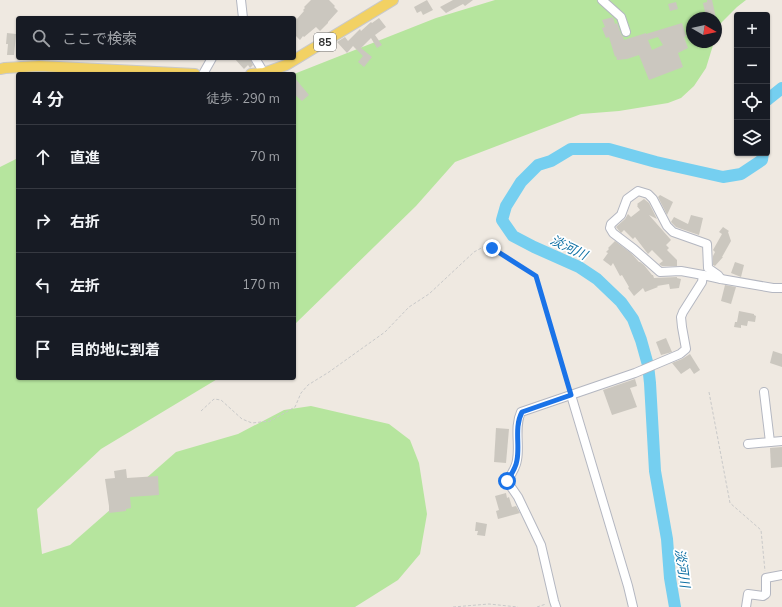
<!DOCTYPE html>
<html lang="ja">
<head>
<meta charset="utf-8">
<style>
	body { margin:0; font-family:"Nunito Sans","Noto Sans JP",sans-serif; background:#20242c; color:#f1f3f6 }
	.controls { position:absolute; right:12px; top:12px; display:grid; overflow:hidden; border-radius:4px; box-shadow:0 1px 3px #0004 }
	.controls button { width:36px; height:36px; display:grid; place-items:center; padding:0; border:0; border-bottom:1px solid #363941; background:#171b24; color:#f1f3f6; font:20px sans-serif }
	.compass { position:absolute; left:686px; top:12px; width:36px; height:36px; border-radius:50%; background:#171b24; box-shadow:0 1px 3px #0004; rotate:99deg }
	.stop { position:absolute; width:12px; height:12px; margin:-9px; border:3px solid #1a73e8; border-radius:50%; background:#fff }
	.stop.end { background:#1a73e8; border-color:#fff; box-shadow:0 1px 4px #0008 }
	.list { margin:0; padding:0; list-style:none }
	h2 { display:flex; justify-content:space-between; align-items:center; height:52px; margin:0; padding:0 16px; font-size:17px }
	h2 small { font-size:13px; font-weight:400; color:#9ea1a6 }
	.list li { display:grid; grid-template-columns:26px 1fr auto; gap:12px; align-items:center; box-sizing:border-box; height:64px; padding:0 16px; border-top:1px solid #363941 }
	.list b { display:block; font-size:15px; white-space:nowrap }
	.list em { font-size:13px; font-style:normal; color:#9ea1a6 }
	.icon { flex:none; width:22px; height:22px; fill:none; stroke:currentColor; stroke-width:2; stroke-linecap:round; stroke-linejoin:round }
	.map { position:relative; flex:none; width:782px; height:607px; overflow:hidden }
	.search { position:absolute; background:#171b24; box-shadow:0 1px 3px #0004; left:16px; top:16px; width:280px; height:44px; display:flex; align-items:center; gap:10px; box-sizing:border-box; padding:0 14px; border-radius:4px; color:#9ea1a6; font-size:15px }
	.panel { position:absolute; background:#171b24; box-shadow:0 1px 3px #0004; left:16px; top:72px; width:280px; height:308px; border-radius:4px }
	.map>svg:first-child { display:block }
	.green { fill:#b6e59e }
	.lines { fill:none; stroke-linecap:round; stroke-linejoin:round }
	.river { stroke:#75cff0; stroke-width:12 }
	.building { fill:#cbc7bf; fill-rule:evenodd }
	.minor-casing { stroke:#b4b7c1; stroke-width:10 }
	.major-casing { stroke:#c9c9c9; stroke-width:12 }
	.path { stroke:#c9c9c9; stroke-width:1; stroke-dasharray:3 2; stroke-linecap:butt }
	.minor { stroke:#fff; stroke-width:8 }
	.major { stroke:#f2d163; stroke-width:10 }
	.route { stroke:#1a73e8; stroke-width:5 }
	.labels { text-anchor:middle; stroke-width:3.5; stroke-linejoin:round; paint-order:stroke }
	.shield { fill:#fff; stroke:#6d6d6d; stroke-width:1 }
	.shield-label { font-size:11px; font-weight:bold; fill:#2e2e2e }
	.water-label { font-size:13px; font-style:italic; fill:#0d6fa3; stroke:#fff }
</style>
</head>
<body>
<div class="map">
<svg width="782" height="607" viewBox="0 0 782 607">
	<rect width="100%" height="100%" fill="#efe9e1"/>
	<g class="green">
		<path d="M495 0H746L737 7 720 24 716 36V18H692V42H714L706 68 694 86 681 98 668 103 619 111 581 114 455 162 416 206 294 325V74L436 18Z"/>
		<path d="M18 158V378H219L101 449 37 509 42 554 70 545 176 452 238 434 284 410 311 406 389 424 410 440 419 463 427 514 420 554 398 580 355 607H0V167Z"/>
	</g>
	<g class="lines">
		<g class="river">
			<path d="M767 100 782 88"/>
			<path d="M675 607 670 578 667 539 655 471 650 383 648 365 641 340 633 319 621 302 597 279 579 267 534 247 513 236 502 220 506 206 521 182 538 165 551 161 571 149H609L656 162 723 177 741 174 762 160 763 153"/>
		</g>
	</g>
	<g class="building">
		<path d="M311 0H329L335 6 334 7 338 11 328 22V23L320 31 316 27 304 37 303 36 300 40 294 34V16L297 19 304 11 303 10 305 8 304 7Z"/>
		<path d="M427 0 433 10 423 15 421 11 417 13 414 7Z"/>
		<path d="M453 0H473L465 6 463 4 446 13 440 7Z"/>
		<path d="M707 0H712L716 18H691L705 12 703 3 707 2Z"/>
		<path d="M676 2 678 9 670 11 668 4Z"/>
		<path d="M613 17 615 24 617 23 621 34 623 37 624 40 646 33V34L682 23 686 36 684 37 688 48 678 53 683 67 649 80 639 55 627 59 617 60 616 56 615 57 609 37 606 38 602 28 605 27 602 20ZM658 37 663 45 652 50 648 40Z"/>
		<path d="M379 18 386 27 375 35 382 45 377 48 371 38 361 48 372 57 364 67 358 62 363 56 353 46 347 53 337 42 345 37 348 41 360 29 361 31 371 22 372 23Z"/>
		<path d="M7 33 16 34 14 55H7L8 44H6Z"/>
		<path d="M234 58H250L253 65 250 68 248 65 244 69Z"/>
		<path d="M294 77 309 95 302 101 294 94Z"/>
		<path d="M660 195 673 202 667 215 658 197Z"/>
		<path d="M644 199 649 203 657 219 649 215 671 240 666 245 669 248 667 250 677 260V266H662L659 264 663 261 652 250 648 254 635 237 633 239 624 230 621 233 616 227 625 219 628 214 631 217 640 210 637 206 638 205 637 204Z"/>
		<path d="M691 215 703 218 699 235 676 227 671 222 674 217 688 224Z"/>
		<path d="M723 227 729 231 728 232 731 241 722 257H723L715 266 713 265V256L715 252 713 250 722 234 719 232Z"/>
		<path d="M615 241 631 253 639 262H640L644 265 652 275H653L654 278 677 277V278L681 279 679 288 670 289 669 284 657 286 658 287 645 292 643 288 634 296 628 288 629 287 622 275 620 276 613 263 611 266 603 260 608 253 606 252 609 249 608 248Z"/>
		<path d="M735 262 744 265 741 277 731 273Z"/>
		<path d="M725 285 736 287 731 304 721 301Z"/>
		<path d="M739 311 754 314V315L756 316 755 322 748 321 747 326 741 325V328L734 327 735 322H737Z"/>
		<path d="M666 338 672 352 661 355 656 342Z"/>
		<path d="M773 351 782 354V367L770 363Z"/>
		<path d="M690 354 700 370 694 374 690 368 681 374 672 363 682 359Z"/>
		<path d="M635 379 637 386 630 388 637 407 612 415 603 390Z"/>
		<path d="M496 428 509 429 506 463 494 462Z"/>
		<path d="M782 447V467L771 468 770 448Z"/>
		<path d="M126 469 127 478 158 476 159 495 130 497 131 508 126 509V511L109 513V506L105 479 115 478 114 471Z"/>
		<path d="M506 493 507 498 509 497 512 507 516 506 520 513 498 519 496 511 499 510 495 496Z"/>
		<path d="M476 522 487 524 485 536 477 535 478 531H475Z"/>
	</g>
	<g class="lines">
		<defs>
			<g id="minor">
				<path d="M241 0 243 18"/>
				<path d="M602 0 621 17 626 32"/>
				<path d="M255 58 264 73"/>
				<path d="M203 74 212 58"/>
				<path d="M703 275 681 271 660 272 634 249 613 233 610 228 611 224 621 215 627 199 638 191 648 194 653 199 667 226 673 232 707 244 708 268 718 275 721 279"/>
				<path d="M764 392 770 442"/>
				<path d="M571 395 628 586 633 607"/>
				<path d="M748 444 782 441"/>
				<path d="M556 607 554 601 541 545 518 497 507 481C511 475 516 468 517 460 520 445 514 427 521 412L635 373 680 354 686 349 682 327 681 317 683 312 702 282 703 275 721 279 773 288H782"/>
				<path d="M746 607 748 594 763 596 766 594V578L782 575"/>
			</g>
			<g id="major">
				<path d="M0 69 5 68 39 66 195 74"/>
				<path d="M251 74 264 73 286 65 393 0"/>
			</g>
		</defs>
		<use href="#minor" class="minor-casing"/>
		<use href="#major" class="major-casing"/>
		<g class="path">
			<path d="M709 392 730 503 761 530 765 571"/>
			<path d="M201 411 214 399 221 400 242 419 252 423 270 421 295 407 301 393 308 385 329 372 385 332 409 307 429 294 474 252 485 246H489L536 276 569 388"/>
			<path d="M453 607 489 604 518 607"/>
			<path d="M537 607 546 604"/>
		</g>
		<use href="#minor" class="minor"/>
		<use href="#major" class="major"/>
	</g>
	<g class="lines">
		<path class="route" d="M492 248 536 276 571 395 522 412C514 427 520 445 517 460 516 468 511 475 507 481"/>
	</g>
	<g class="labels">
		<rect class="shield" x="314" y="33" width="22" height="18" rx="3"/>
		<g class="shield-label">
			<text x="325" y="46">85</text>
		</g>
		<g class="water-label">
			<text transform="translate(569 247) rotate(26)" y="5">淡河川</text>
			<text transform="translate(683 568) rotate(82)" y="5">淡河川</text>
		</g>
	</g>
</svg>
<div class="controls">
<button>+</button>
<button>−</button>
<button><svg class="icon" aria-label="locate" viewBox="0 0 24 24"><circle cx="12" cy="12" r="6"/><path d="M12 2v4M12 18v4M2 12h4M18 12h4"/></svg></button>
<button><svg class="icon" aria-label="layers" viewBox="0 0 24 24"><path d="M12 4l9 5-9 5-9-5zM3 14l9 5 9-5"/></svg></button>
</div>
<svg class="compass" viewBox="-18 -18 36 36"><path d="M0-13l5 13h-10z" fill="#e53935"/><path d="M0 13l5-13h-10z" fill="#9ea1a6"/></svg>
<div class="stop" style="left:507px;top:481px"></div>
<div class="stop end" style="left:492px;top:248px"></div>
<div class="search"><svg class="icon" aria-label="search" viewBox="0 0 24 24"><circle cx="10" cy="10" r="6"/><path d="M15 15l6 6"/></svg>ここで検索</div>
<section class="panel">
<h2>4 分<small>徒歩 · 290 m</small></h2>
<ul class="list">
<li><svg class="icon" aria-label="ahead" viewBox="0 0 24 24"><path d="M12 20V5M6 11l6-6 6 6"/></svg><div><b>直進</b></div><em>70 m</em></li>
<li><svg class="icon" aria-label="right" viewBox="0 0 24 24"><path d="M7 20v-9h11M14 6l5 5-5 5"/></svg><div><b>右折</b></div><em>50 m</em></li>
<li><svg class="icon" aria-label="left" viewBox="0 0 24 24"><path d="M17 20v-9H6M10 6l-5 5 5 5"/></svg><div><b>左折</b></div><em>170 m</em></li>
<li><svg class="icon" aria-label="arrive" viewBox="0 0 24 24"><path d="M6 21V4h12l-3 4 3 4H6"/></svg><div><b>目的地に到着</b></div></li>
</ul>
</section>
</div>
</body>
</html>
